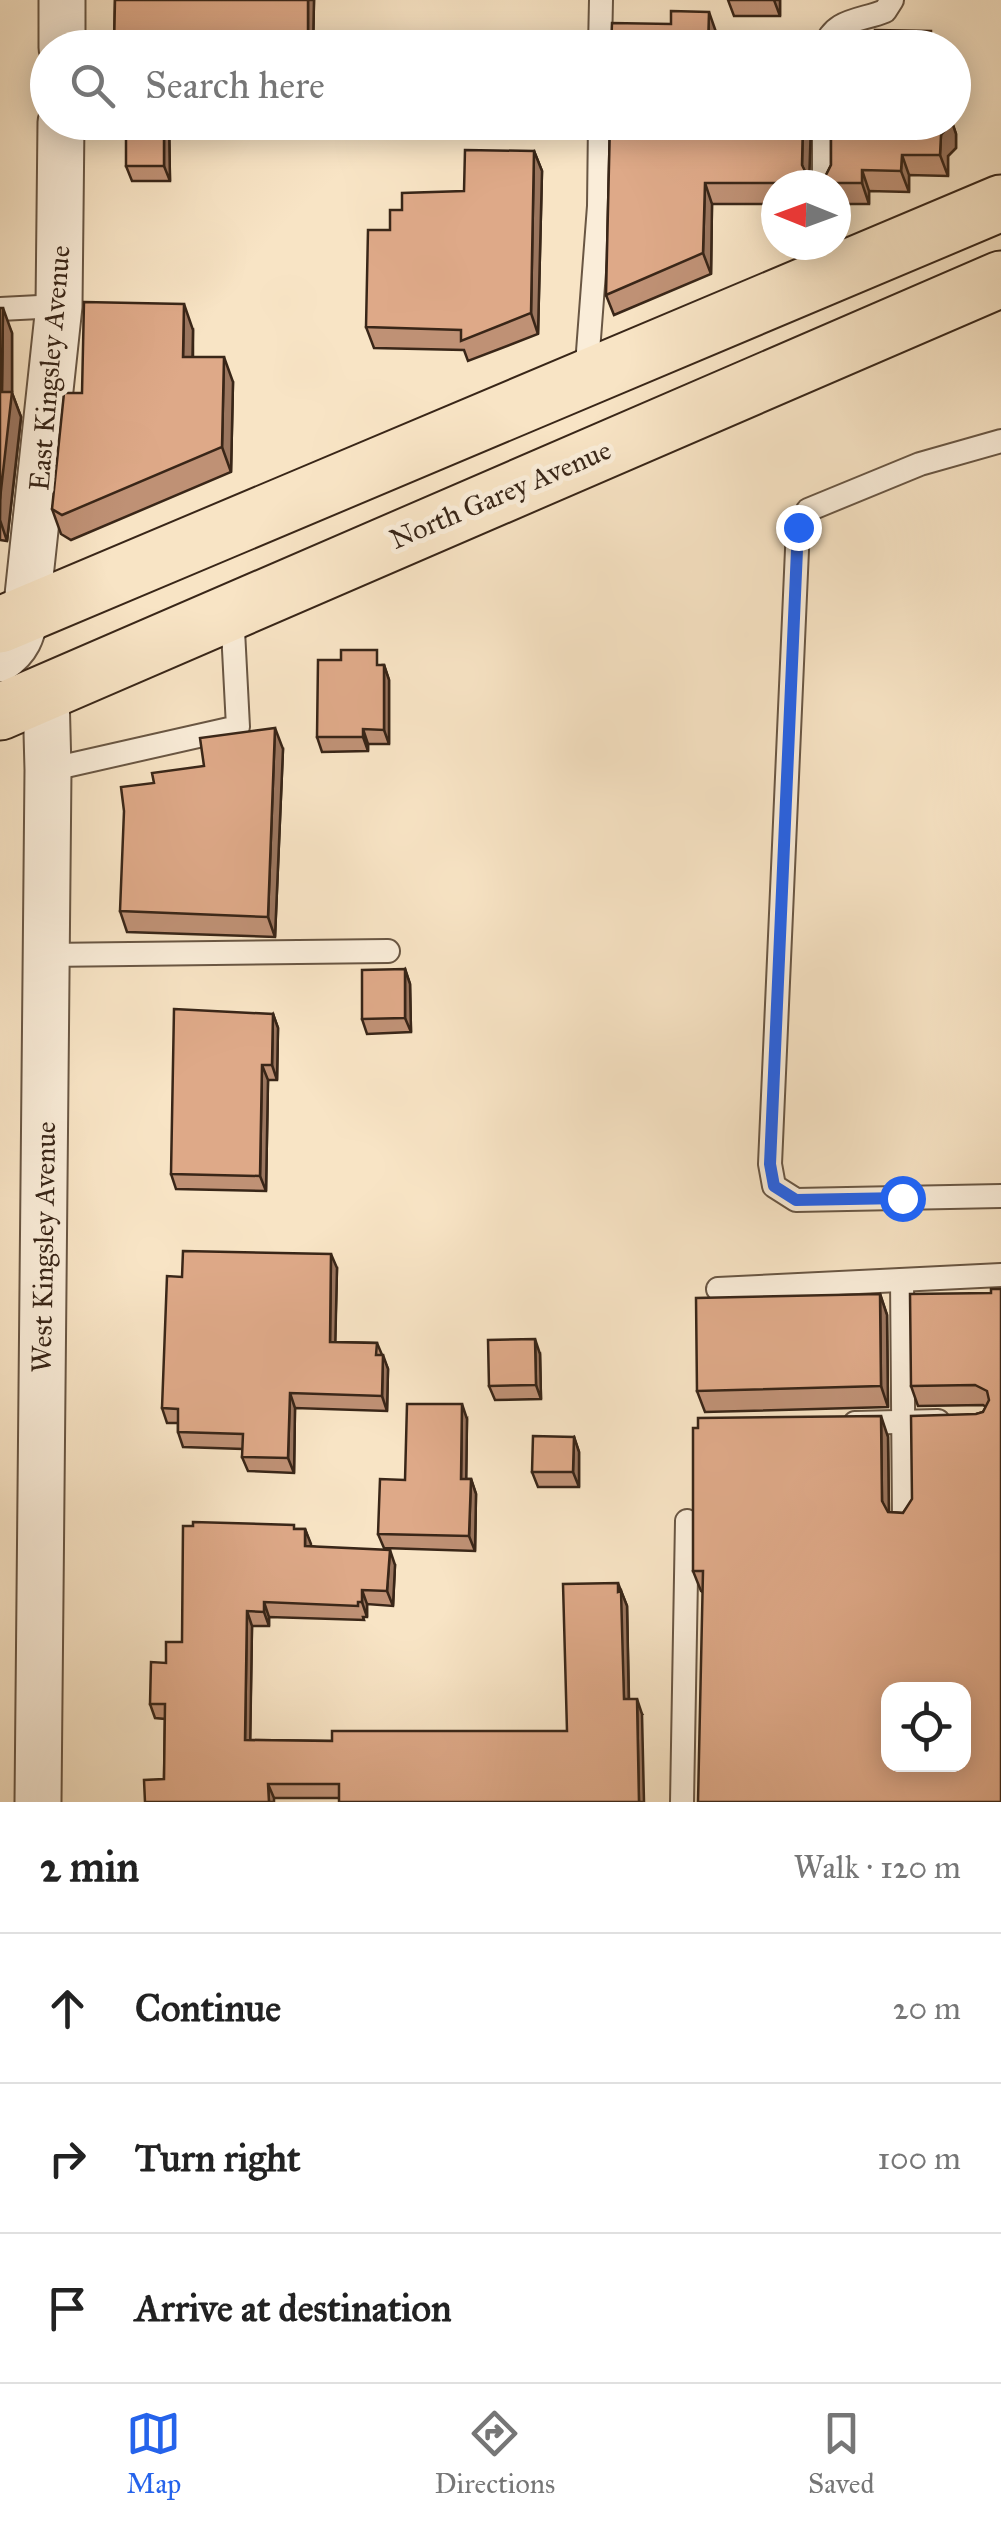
<!DOCTYPE html>
<html lang="en">
<head>
<meta charset="utf-8">
<style>
	body { margin:0; font-family:"IM FELL Great Primer",serif; background:#f6f6f6; color:#222 }
	.controls { position:absolute; right:30px; bottom:30px; display:grid; overflow:hidden; border-radius:20px; box-shadow:0 5px 25px #0003 }
	.controls button { width:90px; height:90px; display:grid; place-items:center; padding:0; border:0; border-bottom:2px solid #e0e0e0; background:#fff; color:#222; font:50px sans-serif }
	.compass { position:absolute; left:761px; top:170px; width:90px; height:90px; border-radius:50%; background:#fff; box-shadow:0 5px 25px #0003; rotate:271deg }
	.stop { position:absolute; width:30px; height:30px; margin:-22px; border:8px solid #2563eb; border-radius:50%; background:#fff }
	.stop.end { background:#2563eb; border-color:#fff; box-shadow:0 2px 10px #0008 }
	.list { margin:0; padding:0; list-style:none }
	h2 { display:flex; justify-content:space-between; align-items:center; height:130px; margin:0; padding:0 40px; font-size:42px }
	h2 small { font-size:32px; font-weight:400; color:#767676 }
	.list li { display:grid; grid-template-columns:65px 1fr auto; gap:30px; align-items:center; box-sizing:border-box; height:150px; padding:0 40px; border-top:2px solid #e0e0e0 }
	.list b { display:block; font-size:38px; white-space:nowrap }
	.list em { font-size:32px; font-style:normal; color:#767676 }
	.icon { flex:none; width:55px; height:55px; fill:none; stroke:currentColor; stroke-width:2; stroke-linecap:round; stroke-linejoin:round }
	.map { position:relative; flex:none; width:1001px; height:1802px; overflow:hidden }
	.search { position:absolute; background:#fff; box-shadow:0 5px 25px #0003; left:30px; right:30px; top:30px; height:110px; display:flex; align-items:center; gap:25px; box-sizing:border-box; padding:0 35px; border-radius:55px; color:#767676; font-size:38px }
	.sheet { height:580px; background:#fff }
	nav { display:flex; justify-content:space-around; align-items:center; box-sizing:border-box; height:140px; border-top:2px solid #e0e0e0; background:#fff; font-size:28px; color:#767676 }
	nav a { display:grid; justify-items:center; gap:5px }
	nav .on { color:#2563eb }
	.map>svg:first-child { display:block }
	.lines { fill:none; stroke-linecap:round; stroke-linejoin:round }
	.lane-casing { stroke:#695643; stroke-width:26 }
	.street-casing { stroke:#695643; stroke-width:49 }
	.primary-casing { stroke:#392618; stroke-width:59 }
	.lane { stroke:#faedd9; stroke-width:22 }
	.street { stroke:#faedd9; stroke-width:45 }
	.primary { stroke:#f8e4c5; stroke-width:55 }
	.wall { fill:#bf9175; stroke:#392618; stroke-width:2.5 }
	.shaded-wall { fill:#9b765f; stroke:#392618; stroke-width:2.5 }
	.building { fill:#dea988; stroke:#392618; stroke-width:2.5; fill-rule:evenodd }
	.route { stroke:#2563eb; stroke-width:12 }
	.labels { text-anchor:middle; stroke-width:10; stroke-linejoin:round; paint-order:stroke }
	.street-label { font-size:28px; fill:#392618; stroke:#faedd9 }
</style>
</head>
<body>
<div class="map">
<svg width="1001" height="1802" viewBox="0 0 1001 1802">
	<rect width="100%" height="100%" fill="#f8e4c5"/>
	<filter id="stains"><feTurbulence type="fractalNoise" baseFrequency=".002" numOctaves="4"/><feColorMatrix values="0 0 0 0 .2 0 0 0 0 .09 0 0 0 0 .02 0 0 0 .5 -.17"/></filter>
	<radialGradient id="worn" r=".72"><stop offset=".6" stop-color="#630" stop-opacity="0"/><stop offset="1" stop-color="#630" stop-opacity=".3"/></radialGradient>
	<g class="lines">
		<defs>
			<g id="lane">
				<path d="M600 48 601 0"/>
				<path d="M825 48C832 19 861 21 885 11L892 0"/>
				<path d="M824 185V122"/>
				<path d="M0 309 59 306"/>
				<path d="M586 378 599 206 600 122"/>
				<path d="M1001 441 920 464 808 510 798 527 770 1164 774 1186 796 1200 1001 1196"/>
				<path d="M48 770 238 727 232 611"/>
				<path d="M46 955 388 951"/>
				<path d="M902 1280 904 1520"/>
				<path d="M718 1289 1001 1275"/>
				<path d="M855 1423 938 1421"/>
				<path d="M682 1802 687 1521"/>
			</g>
			<g id="street">
				<path d="M62 48V0"/>
				<path d="M0 659C18 647 22 634 26 614L59 306 61 122"/>
				<path d="M38 1802 48 770 46 693"/>
			</g>
			<g id="primary">
				<path d="M0 625 1001 203"/>
				<path d="M0 712 1001 279"/>
			</g>
		</defs>
		<use href="#lane" class="lane-casing"/>
		<use href="#street" class="street-casing"/>
		<use href="#primary" class="primary-casing"/>
		<use href="#lane" class="lane"/>
		<use href="#street" class="street"/>
		<use href="#primary" class="primary"/>
	</g>
	<g class="wall">
		<path d="M115 0H314L313 48H114Z"/>
		<path d="M728 0H780V16H734Z"/>
		<path d="M169 122 170 181H132L126 166Z"/>
		<path d="M610 122H811L809 177 818 179 825 177 831 165V122H952L956 134V148L948 156V176L909 175V192L869 191V204H836V185H776V204H712L711 274 614 315 606 295Z"/>
		<path d="M534 151 542 171 538 334 468 361 464 350 374 348 366 327 390 230 402 210 464 191Z"/>
		<path d="M0 308 12 333V393L21 417 7 541 0 540Z"/>
		<path d="M193 330V357L233 382 231 472 71 540 61 534 52 509 82 393Z"/>
		<path d="M382 665H384L389 680V744H368V751L322 752 317 737Z"/>
		<path d="M283 749 275 937 127 932 120 911 154 783 204 766Z"/>
		<path d="M405 969 410 984 411 1032 367 1034 362 1019Z"/>
		<path d="M273 1014 278 1028 277 1080H268L266 1191 176 1189 171 1174Z"/>
		<path d="M337 1268 335 1342 377 1343 388 1369 387 1411 295 1408 294 1473 248 1471 242 1457 243 1449 183 1447 178 1432V1423H167L162 1408 182 1277Z"/>
		<path d="M991 1293 1001 1802 701 1591 693 1571 888 1437 889 1512 903 1513 976 1414 983 1412 986 1407 983 1405 918 1406 911 1386Z"/>
		<path d="M880 1294 887 1315 888 1407 705 1412 697 1391Z"/>
		<path d="M540 1354 541 1399 495 1400 489 1386Z"/>
		<path d="M467 1419 466 1479H471L476 1494 475 1551 384 1548 378 1534 405 1480Z"/>
		<path d="M574 1437 579 1452V1487H538L532 1472Z"/>
		<path d="M296 1529H305L311 1546 395 1565 393 1606 367 1604V1617H363L364 1620 269 1617V1626H252L250 1740 332 1741 567 1731 621 1591 627 1606 629 1699 642 1714 339 1798H274L164 1779 165 1719 155 1718 150 1704 166 1663 182 1642Z"/>
	</g>
	<g class="shaded-wall">
		<path d="M308 0H314L313 48 308 35Z"/>
		<path d="M774 0H780V16Z"/>
		<path d="M709 12 716 32V48H708Z"/>
		<path d="M164 122H169L170 181 164 166Z"/>
		<path d="M803 122H811L809 185 802 165Z"/>
		<path d="M948 122H952L956 134V148L948 156V176L940 155 941 135Z"/>
		<path d="M534 151 542 171 538 334 531 313Z"/>
		<path d="M902 155 909 175V192L901 171Z"/>
		<path d="M862 170 869 191V204L862 183Z"/>
		<path d="M705 183 712 204 711 274 703 253Z"/>
		<path d="M184 304 193 330 192 382 183 357Z"/>
		<path d="M3 308 12 333V393L21 417 7 541 0 520Z"/>
		<path d="M224 357 233 382 231 472 222 447Z"/>
		<path d="M384 665 389 680V744L384 730Z"/>
		<path d="M275 728 283 749 275 937 268 917Z"/>
		<path d="M363 729 368 744V751L363 737Z"/>
		<path d="M405 969 410 984 411 1032 405 1018Z"/>
		<path d="M273 1014 278 1028 277 1080 272 1065Z"/>
		<path d="M262 1065 268 1080 266 1191 260 1176Z"/>
		<path d="M331 1254 337 1268 335 1356 330 1342Z"/>
		<path d="M880 1294 887 1315 888 1407 881 1386Z"/>
		<path d="M535 1339 540 1354 541 1399 536 1385Z"/>
		<path d="M383 1355 388 1369 387 1411 382 1396Z"/>
		<path d="M290 1393 295 1408 294 1473 288 1458Z"/>
		<path d="M462 1404 467 1419 466 1494 461 1479Z"/>
		<path d="M881 1416 888 1437 889 1521 882 1501Z"/>
		<path d="M574 1437 579 1452V1487L573 1472Z"/>
		<path d="M471 1479 476 1494 475 1551 469 1536Z"/>
		<path d="M305 1529 311 1544 310 1561 305 1546Z"/>
		<path d="M390 1550 395 1565 393 1606 387 1591Z"/>
		<path d="M618 1583 627 1606 629 1714 624 1699Z"/>
		<path d="M362 1590 367 1604V1617L362 1602Z"/>
		<path d="M264 1602 269 1617V1626L264 1612Z"/>
		<path d="M247 1611 252 1626 250 1755 245 1740Z"/>
		<path d="M637 1699 642 1714 644 1802H639Z"/>
		<path d="M268 1784 274 1798V1802H269Z"/>
	</g>
	<g class="building">
		<path d="M115 0H308V35H224L223 48H114Z"/>
		<path d="M671 11 709 12 708 48H611L612 23 671 24Z"/>
		<path d="M875 30 931 31V39L942 40V48H828V45L862 46V38H875Z"/>
		<rect x="126" y="122" width="38" height="44"/>
		<path d="M610 122H803L802 165 808 177 818 179 825 177 831 165V122H948V127L941 135 940 155H902L901 171 862 170V183H705L703 253 606 295Z"/>
		<path d="M465 150 534 151 531 313 461 341V330L366 327 368 230H390V210H402V193L464 191Z"/>
		<path d="M84 302 184 304 183 357H224L222 447 62 515 52 509 64 393H82Z"/>
		<path d="M0 308H3L2 392H12L0 499Z"/>
		<path d="M341 650H377V665H384V730L363 729V737H317L318 660H341Z"/>
		<path d="M275 728 268 917 120 911 124 811 121 787 154 783 152 773 204 766 200 738Z"/>
		<path d="M405 969V1018L362 1019V970Z"/>
		<path d="M174 1009 273 1014 272 1065H262L260 1176 171 1174Z"/>
		<path d="M183 1251 331 1254 330 1342 377 1343 376 1355H383L382 1396 290 1393 288 1458 242 1457 243 1434 178 1432V1409L162 1408 167 1276 182 1277Z"/>
		<path d="M991 1289H1001V1802H698L703 1571H693V1428H698V1418L881 1416 882 1501 888 1512 903 1513 912 1499 911 1416 976 1414 983 1412 989 1400 987 1391 975 1385 911 1386 910 1294 991 1293ZM888 1690H964V1764H888Z"/>
		<path d="M880 1294 881 1386 697 1391 696 1298Z"/>
		<path d="M535 1339 536 1385 489 1386 488 1340Z"/>
		<path d="M407 1404H462L461 1479H471L469 1536 378 1534 380 1479 405 1480Z"/>
		<path d="M533 1436 574 1437 573 1472H532Z"/>
		<path d="M193 1522 294 1525V1529H305V1546L390 1550 387 1591 362 1590V1602H358V1606L264 1602V1612L247 1611 245 1740 332 1741V1731H567L563 1584 618 1583V1592L621 1591 624 1699H637L639 1802H339V1784H268L269 1802H145L144 1780 164 1779 165 1704H150L151 1662 166 1663V1642H182L183 1526H193Z"/>
	</g>
	<g class="lines">
		<path class="route" d="M798 527 770 1164 774 1186 796 1200 902 1198"/>
	</g>
	<g class="labels">
		<g class="street-label">
			<text transform="translate(49 368) rotate(-85)" y="10">East Kingsley Avenue</text>
			<text transform="translate(500 494) rotate(-23)" y="10">North Garey Avenue</text>
			<text transform="translate(43 1247) rotate(-89)" y="10">West Kingsley Avenue</text>
		</g>
	</g>
	<rect width="100%" height="100%" filter="url(#stains)"/>
	<rect width="100%" height="100%" fill="url(#worn)"/>
</svg>
<div class="controls">
<button><svg class="icon" aria-label="locate" viewBox="0 0 24 24"><circle cx="12" cy="12" r="6"/><path d="M12 2v4M12 18v4M2 12h4M18 12h4"/></svg></button>
</div>
<svg class="compass" viewBox="-18 -18 36 36"><path d="M0-13l5 13h-10z" fill="#e53935"/><path d="M0 13l5-13h-10z" fill="#767676"/></svg>
<div class="stop" style="left:902px;top:1198px"></div>
<div class="stop end" style="left:798px;top:527px"></div>
<div class="search"><svg class="icon" aria-label="search" viewBox="0 0 24 24"><circle cx="10" cy="10" r="6"/><path d="M15 15l6 6"/></svg>Search here</div>
</div>
<section class="sheet">
<h2>2 min<small>Walk · 120 m</small></h2>
<ul class="list">
<li><svg class="icon" aria-label="ahead" viewBox="0 0 24 24"><path d="M12 20V5M6 11l6-6 6 6"/></svg><div><b>Continue</b></div><em>20 m</em></li>
<li><svg class="icon" aria-label="right" viewBox="0 0 24 24"><path d="M7 20v-9h11M14 6l5 5-5 5"/></svg><div><b>Turn right</b></div><em>100 m</em></li>
<li><svg class="icon" aria-label="arrive" viewBox="0 0 24 24"><path d="M6 21V4h12l-3 4 3 4H6"/></svg><div><b>Arrive at destination</b></div></li>
</ul>
</section>
<nav>
<a class="on"><svg class="icon" aria-label="map" viewBox="0 0 24 24"><path d="M3 6l6-2 6 2 6-2v14l-6 2-6-2-6 2zM9 4v14M15 6v14"/></svg>Map</a>
<a><svg class="icon" aria-label="directions" viewBox="0 0 24 24"><path d="M12 3l9 9-9 9-9-9zM9 14v-3h6M13 9l2 2-2 2"/></svg>Directions</a>
<a><svg class="icon" aria-label="saved" viewBox="0 0 24 24"><path d="M7 4h10v16l-5-4-5 4z"/></svg>Saved</a>
</nav>
</body>
</html>
